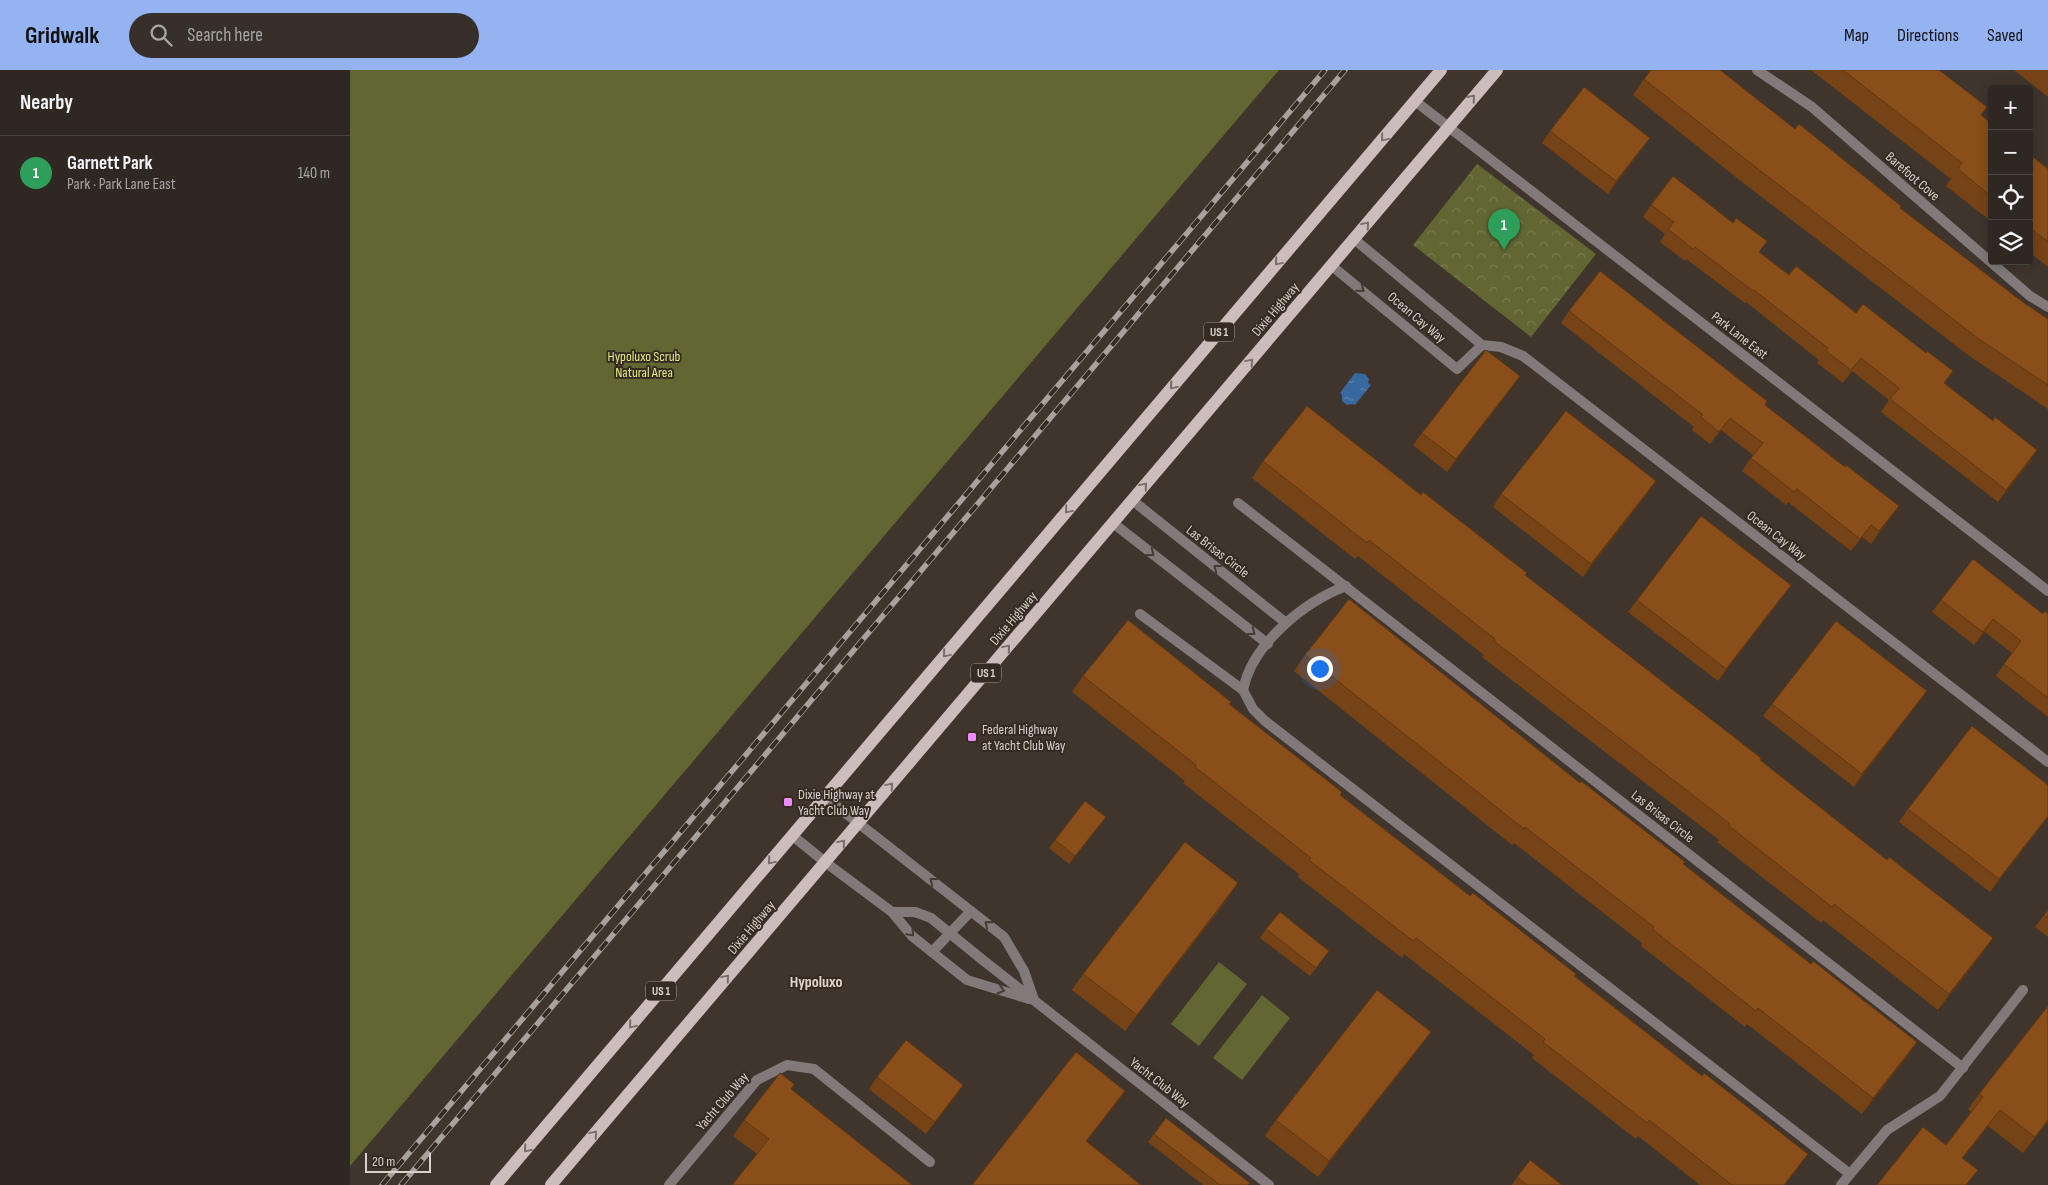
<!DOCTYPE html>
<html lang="en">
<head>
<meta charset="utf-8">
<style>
	body { margin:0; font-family:"Sofia Sans Condensed",sans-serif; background:#37302a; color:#f1f3f6 }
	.controls { position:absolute; right:15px; top:15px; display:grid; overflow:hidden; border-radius:5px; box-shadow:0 2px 12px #0003 }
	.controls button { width:45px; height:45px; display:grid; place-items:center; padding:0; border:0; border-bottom:1px solid #4a4440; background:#2f2822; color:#f1f3f6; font:25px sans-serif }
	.scale { position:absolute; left:15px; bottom:12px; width:66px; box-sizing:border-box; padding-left:5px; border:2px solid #d8d1cc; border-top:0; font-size:14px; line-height:18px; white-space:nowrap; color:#d8d1cc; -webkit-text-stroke:4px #352b23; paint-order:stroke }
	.you { position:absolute; left:969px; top:598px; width:18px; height:18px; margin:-12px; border:4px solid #fff; border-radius:50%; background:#1a73e8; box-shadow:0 0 0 8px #1a73e833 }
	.badge { display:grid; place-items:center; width:32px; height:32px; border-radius:50%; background:#95b2f1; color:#fff; font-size:16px; font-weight:700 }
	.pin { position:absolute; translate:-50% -41px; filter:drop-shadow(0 1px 2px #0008) }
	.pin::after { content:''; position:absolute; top:26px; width:18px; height:15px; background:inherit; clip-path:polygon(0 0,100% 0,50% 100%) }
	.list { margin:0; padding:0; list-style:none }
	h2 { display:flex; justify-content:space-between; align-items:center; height:65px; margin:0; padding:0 20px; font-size:21px }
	h2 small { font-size:16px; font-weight:400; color:#a7a6a5 }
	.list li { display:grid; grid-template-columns:32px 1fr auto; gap:15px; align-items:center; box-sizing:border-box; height:75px; padding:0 20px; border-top:1px solid #4a4440 }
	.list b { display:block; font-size:19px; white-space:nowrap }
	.list p { margin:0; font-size:16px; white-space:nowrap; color:#a7a6a5 }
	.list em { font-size:16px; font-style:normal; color:#a7a6a5 }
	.icon { flex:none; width:28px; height:28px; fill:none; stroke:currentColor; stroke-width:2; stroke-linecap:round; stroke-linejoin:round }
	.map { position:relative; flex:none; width:1698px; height:1115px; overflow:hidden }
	header { display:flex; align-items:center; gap:30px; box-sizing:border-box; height:70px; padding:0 25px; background:#95b2f1; color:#111 }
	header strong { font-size:24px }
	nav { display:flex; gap:28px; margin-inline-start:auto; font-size:18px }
	.search { width:350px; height:45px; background:#37302a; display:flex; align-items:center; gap:12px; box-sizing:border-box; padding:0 18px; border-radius:28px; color:#a7a6a5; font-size:19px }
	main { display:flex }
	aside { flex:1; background:#2f2822 }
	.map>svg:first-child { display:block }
	.green { fill:#626632 }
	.park { fill:url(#park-crowns) }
	.water { fill:url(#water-ripples) }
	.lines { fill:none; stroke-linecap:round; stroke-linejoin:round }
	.street { stroke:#827a7a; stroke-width:10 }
	.primary { stroke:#ccbdbc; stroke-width:12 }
	.rail-casing { stroke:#a9a29c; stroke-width:5.5 }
	.rail { stroke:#352b23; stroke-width:4; stroke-dasharray:11; stroke-linecap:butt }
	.wall { fill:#764316 }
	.shaded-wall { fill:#603712 }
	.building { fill:#894e19; stroke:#603712 }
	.oneway { stroke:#796d68 }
	.oneway2 { stroke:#443b34 }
	.poi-dot { fill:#ed8cf9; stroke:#352b23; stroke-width:2 }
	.labels { text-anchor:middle; stroke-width:4; stroke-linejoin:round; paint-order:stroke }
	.shield { fill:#352b23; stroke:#a79f99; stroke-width:1 }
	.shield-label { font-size:12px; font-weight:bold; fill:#d8d1cc }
	.street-label { font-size:14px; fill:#d8d1cc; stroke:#352b23 }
	.park-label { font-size:14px; fill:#e1eb7f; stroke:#352b23 }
	.poi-label { font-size:14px; fill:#d8d1cc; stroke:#352b23; text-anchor:start }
	.quarter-label { font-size:16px; font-weight:bold; fill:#e1d4ca; stroke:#352b23 }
</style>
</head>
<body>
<header>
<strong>Gridwalk</strong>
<div class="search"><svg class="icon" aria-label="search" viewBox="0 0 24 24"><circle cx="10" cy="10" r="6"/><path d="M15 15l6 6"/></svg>Search here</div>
<nav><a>Map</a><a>Directions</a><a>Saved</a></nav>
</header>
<main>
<aside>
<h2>Nearby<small></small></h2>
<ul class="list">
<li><span class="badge" style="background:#2e9e5b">1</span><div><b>Garnett Park</b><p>Park · Park Lane East</p></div><em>140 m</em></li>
</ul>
</aside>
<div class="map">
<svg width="1698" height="1115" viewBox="0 0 1698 1115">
	<defs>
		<pattern id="park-crowns" width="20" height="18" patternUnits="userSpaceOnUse" patternTransform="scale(1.25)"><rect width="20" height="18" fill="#626632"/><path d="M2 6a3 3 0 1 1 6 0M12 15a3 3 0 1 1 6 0" fill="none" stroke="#787b4e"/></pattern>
		<pattern id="water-ripples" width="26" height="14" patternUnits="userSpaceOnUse" patternTransform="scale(1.25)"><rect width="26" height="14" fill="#37689e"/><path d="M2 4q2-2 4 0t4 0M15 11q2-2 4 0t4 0" fill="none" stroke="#5d83ae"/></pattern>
	</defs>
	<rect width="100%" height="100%" fill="#3f352d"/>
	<g class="green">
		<path d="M0 0H929L0 1096Z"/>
		<path d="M869 892 897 914 849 976 821 954Z"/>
		<path d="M912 925 940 948 892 1010 863 988Z"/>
	</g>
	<path class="park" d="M1127 94 1246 184 1181 267 1063 175Z"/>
	<path class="water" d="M1005 303 1015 304 1019 309 1018 313 1021 315 1005 335 1002 334 997 335 992 331V325L990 323Z"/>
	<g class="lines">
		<g class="street">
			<path d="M1407 0 1462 37 1680 226 1698 237"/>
			<path d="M1065 31 1698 521"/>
			<path d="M1004 169 1132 275 1151 277 1173 286 1698 692"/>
			<path d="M982 196 1107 299 1132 275"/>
			<path d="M782 430 936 553"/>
			<path d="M888 433 1613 998"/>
			<path d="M763 453 918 574"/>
			<path d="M790 544 893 620 903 639 915 651 1500 1104"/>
			<path d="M893 620C902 574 954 532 996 516"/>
			<path d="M475 727 654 867 674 901 684 930"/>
			<path d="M443 766 475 792 542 842 562 866 617 910 679 929"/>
			<path d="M542 842H565L581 848 634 891 919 1115"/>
			<path d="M582 882 621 841"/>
			<path d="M319 1115 407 1010 437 995 464 999 580 1092"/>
			<path d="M1491 1115 1537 1060 1590 1026 1673 920"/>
		</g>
		<g class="primary">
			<path d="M146 1115 1091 0"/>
			<path d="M201 1115 1147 0"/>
		</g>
		<defs>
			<g id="rail">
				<path d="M32 1115 975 0"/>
				<path d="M51 1115 995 0"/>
			</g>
		</defs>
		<use href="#rail" class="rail-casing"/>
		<use href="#rail" class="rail"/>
	</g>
	<g class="wall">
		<path d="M1461 0H1589L1637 37 1631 45 1642 54V152L1596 116 1601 109Z"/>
		<path d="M1664 0H1698V27Z"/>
		<path d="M1294 9 1445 59 1674 233 1698 249V339L1618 285 1387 108 1283 25Z"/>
		<path d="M1200 61 1291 80 1258 124 1192 73Z"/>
		<path d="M1679 84 1698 99V197L1679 182Z"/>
		<path d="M1301 135 1409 182 1439 205 1595 314 1679 393 1648 432 1531 342 1539 330 1502 301 1493 313 1467 293 1469 290 1396 232 1395 233 1336 189 1335 191 1310 172 1315 164 1293 147Z"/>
		<path d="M1219 241 1415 335 1540 449 1521 474 1512 467 1501 481 1438 432 1436 435 1392 401 1403 385 1371 360 1360 374 1342 360 1344 357 1211 253Z"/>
		<path d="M1170 306 1097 402 1063 375 1072 363Z"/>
		<path d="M913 391 1071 425 1175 506 1410 690 1632 884 1588 940 1473 850 1471 853 1367 772 1369 770 1132 587 1134 585 1008 486 1005 489 902 408Z"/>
		<path d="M1151 424H1297L1233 507 1143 437Z"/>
		<path d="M1441 515 1368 611 1278 542 1287 530Z"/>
		<path d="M1591 530 1693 544H1698V647L1646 606 1662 583 1635 562 1624 575 1582 542Z"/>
		<path d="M955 585 1230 713 1461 894 1567 972 1556 988 1512 1044 1397 954 1395 957 1291 876 1292 873 1164 773 1162 775 944 601Z"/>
		<path d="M733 606 879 635 990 725 1120 826 1225 906 1352 1006 1458 1084 1435 1115H1350L1288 1066 1286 1069 1182 988 1184 985 1054 884 1052 888 948 807 949 804 833 713 835 711 722 622Z"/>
		<path d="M1577 621 1504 717 1413 646 1422 634Z"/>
		<path d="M1698 715V747L1640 822 1549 752 1558 739Z"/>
		<path d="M756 747 719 794 699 778 705 770Z"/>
		<path d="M877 830 775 961 722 920 733 904Z"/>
		<path d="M1698 840V867L1685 857Z"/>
		<path d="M916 859 979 881 960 906 910 868Z"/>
		<path d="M1081 962 1069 978 968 1107 915 1066 926 1050Z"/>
		<path d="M527 1007 613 1015 576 1064 519 1019Z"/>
		<path d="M441 1019 562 1115 407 1084 383 1066 394 1050Z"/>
		<path d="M1629 1024 1698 1052 1673 1083 1638 1056 1613 1088 1596 1075 1621 1042 1618 1039Z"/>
		<path d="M804 1064 898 1115H853L798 1072Z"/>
		<path d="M1167 1107 1212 1115H1162Z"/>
	</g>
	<g class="shaded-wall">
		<path d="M1300 68 1258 124 1266 111Z"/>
		<path d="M1170 306 1161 319 1097 402 1106 389Z"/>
		<path d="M1687 380 1679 393 1648 432 1656 420Z"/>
		<path d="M1306 411 1297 424 1233 507 1241 494Z"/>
		<path d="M1549 436 1540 449 1521 474 1529 461Z"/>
		<path d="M1441 515 1432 528 1368 611 1376 599Z"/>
		<path d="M1643 549 1635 562 1624 575 1633 562Z"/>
		<path d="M1577 621 1568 633 1504 717 1512 704Z"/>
		<path d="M1698 746V747L1640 822 1649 809Z"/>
		<path d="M756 747 750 755 719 794 725 786Z"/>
		<path d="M888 813 877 830 775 961 787 945Z"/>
		<path d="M1643 868 1632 884 1588 940 1599 924Z"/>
		<path d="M1081 962 1069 978 968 1107 979 1091Z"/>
		<path d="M1567 972 1556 988 1512 1044 1523 1028Z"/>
		<path d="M613 1015 605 1028 576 1064 585 1052Z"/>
		<path d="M775 1021 764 1037 724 1087 736 1071Z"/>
		<path d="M1650 1040 1638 1056 1601 1104 1612 1088Z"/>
		<path d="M1698 1050V1052L1673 1083 1685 1067Z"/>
		<path d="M1458 1084 1435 1115H1434Z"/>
	</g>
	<g class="building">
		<path d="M1301 0H1370L1445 59 1449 54 1551 136 1550 138 1674 233 1698 249V315L1629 269 1399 92 1294 9Z"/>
		<path d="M1493 0H1589L1637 37 1631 45 1642 54V127L1608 99 1612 93Z"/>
		<path d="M1234 17 1300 68 1266 111 1200 61Z"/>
		<path d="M1679 84 1698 99V172L1679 157Z"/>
		<path d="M1323 106 1383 153 1386 148 1417 171 1409 182 1439 205 1446 196 1506 243 1513 234 1576 283 1577 281 1603 301 1594 313 1643 351 1645 347 1687 380 1656 420 1540 329 1549 318 1511 288 1501 300 1476 281 1478 278 1404 220 1403 221 1345 177 1343 179 1318 159 1324 152 1301 135Z"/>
		<path d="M1250 201 1417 331 1415 335 1495 397 1496 395 1549 436 1529 461 1521 455 1510 469 1447 419 1444 422 1401 388 1413 373 1380 348 1369 362 1351 347 1353 345 1219 241Z"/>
		<path d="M1136 280 1170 306 1106 389 1072 363Z"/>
		<path d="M957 336 1071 425 1073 422 1177 503 1175 505 1411 688 1410 690 1537 790 1539 787 1643 868 1599 924 1484 834 1482 837 1379 756 1380 754 1144 571 1145 569 1019 470 1017 473 913 391Z"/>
		<path d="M1216 341 1306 411 1241 494 1151 424Z"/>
		<path d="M1351 446 1441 515 1376 599 1287 530Z"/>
		<path d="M1623 489 1693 544 1695 541 1698 544V628L1654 594 1671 571 1643 549 1633 562 1591 530Z"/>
		<path d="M999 529 1230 713 1231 711 1335 792 1333 794 1461 894 1463 891 1567 972 1523 1028 1408 938 1406 941 1302 859 1304 857 1175 757 1174 759 955 585Z"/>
		<path d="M778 550 881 632 879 634 992 722 990 725 1120 826 1123 823 1226 904 1224 906 1352 1006 1354 1003 1458 1084 1434 1115H1382L1299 1050 1297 1053 1193 972 1195 969 1066 868 1063 871 959 790 961 788 845 697 846 695 733 606Z"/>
		<path d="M1486 551 1577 621 1512 704 1422 634Z"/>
		<path d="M1622 656 1698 715V746L1649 809 1558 739Z"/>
		<path d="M735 731 756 747 725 786 705 770Z"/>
		<path d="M835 772 888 813 787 945 733 904Z"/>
		<path d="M1698 840V848L1694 845Z"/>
		<path d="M930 842 979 881 966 898 916 859Z"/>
		<path d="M1027 920 1081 962 979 1091 926 1050Z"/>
		<path d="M1698 936V1050L1685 1067 1650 1040 1612 1088 1628 1100 1616 1115H1527L1573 1057 1596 1075 1633 1027 1629 1024Z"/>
		<path d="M556 970 613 1015 585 1052 527 1007Z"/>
		<path d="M726 982 775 1021 736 1071 791 1115H622Z"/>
		<path d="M430 1003 444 1014 441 1019 562 1115H382L419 1069 394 1050Z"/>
		<path d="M816 1048 900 1113 898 1115H870L804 1064Z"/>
		<path d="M1180 1090 1212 1115H1177L1167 1107Z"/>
	</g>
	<defs><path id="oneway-chevron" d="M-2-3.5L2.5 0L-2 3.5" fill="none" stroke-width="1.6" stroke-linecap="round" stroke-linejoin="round" transform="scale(1.25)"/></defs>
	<g class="oneway">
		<use href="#oneway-chevron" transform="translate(1122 28) rotate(-49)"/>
		<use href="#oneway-chevron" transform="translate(1034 68) rotate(130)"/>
		<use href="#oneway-chevron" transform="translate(1016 155) rotate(-50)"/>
		<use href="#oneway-chevron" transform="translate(928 192) rotate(130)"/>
		<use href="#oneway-chevron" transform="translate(900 292) rotate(-50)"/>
		<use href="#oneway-chevron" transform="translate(823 316) rotate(130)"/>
		<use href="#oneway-chevron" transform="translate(794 416) rotate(-50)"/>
		<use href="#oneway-chevron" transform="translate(718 440) rotate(130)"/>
		<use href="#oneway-chevron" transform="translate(657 578) rotate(-50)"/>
		<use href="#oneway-chevron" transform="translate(596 584) rotate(130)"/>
		<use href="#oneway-chevron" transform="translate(540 716) rotate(-50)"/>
		<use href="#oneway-chevron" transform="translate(492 773) rotate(-50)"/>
		<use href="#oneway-chevron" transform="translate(421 791) rotate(130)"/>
		<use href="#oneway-chevron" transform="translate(376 908) rotate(-50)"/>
		<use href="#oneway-chevron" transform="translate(282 955) rotate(130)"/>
		<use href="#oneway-chevron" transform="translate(244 1064) rotate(-50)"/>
		<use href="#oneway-chevron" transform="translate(177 1079) rotate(130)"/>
	</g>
	<g class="oneway2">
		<use href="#oneway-chevron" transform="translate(1011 219) rotate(39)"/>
		<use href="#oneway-chevron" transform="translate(801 483) rotate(38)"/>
		<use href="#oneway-chevron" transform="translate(867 498) rotate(-142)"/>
		<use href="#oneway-chevron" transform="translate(902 562) rotate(38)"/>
		<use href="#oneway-chevron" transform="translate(583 811) rotate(-142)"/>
		<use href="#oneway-chevron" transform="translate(638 854) rotate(-141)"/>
		<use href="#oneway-chevron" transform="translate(561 863) rotate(47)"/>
		<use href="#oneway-chevron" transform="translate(651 920) rotate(17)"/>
	</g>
	<g class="poi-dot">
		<rect x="617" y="662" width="10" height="10" rx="2.5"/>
		<rect x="433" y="727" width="10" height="10" rx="2.5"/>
	</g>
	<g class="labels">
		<g class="shield">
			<rect x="854" y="252.5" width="30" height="19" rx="4"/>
			<rect x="621" y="593.5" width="30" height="19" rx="4"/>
			<rect x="296" y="911.5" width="30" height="19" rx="4"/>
		</g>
		<g class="shield-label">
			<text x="869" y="266">US 1</text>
			<text x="636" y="607">US 1</text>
			<text x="311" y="925">US 1</text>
		</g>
		<g class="street-label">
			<text transform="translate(1563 106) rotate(41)" y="5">Barefoot Cove</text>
			<text transform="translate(925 239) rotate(-50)" y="5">Dixie Highway</text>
			<text transform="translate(1067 247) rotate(40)" y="5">Ocean Cay Way</text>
			<text transform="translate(1390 265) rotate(38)" y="5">Park Lane East</text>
			<text transform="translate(1427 465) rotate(38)" y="5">Ocean Cay Way</text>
			<text transform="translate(868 481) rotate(38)" y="5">Las Brisas Circle</text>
			<text transform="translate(663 548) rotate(-50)" y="5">Dixie Highway</text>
			<text transform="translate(1313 746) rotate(38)" y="5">Las Brisas Circle</text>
			<text transform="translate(401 857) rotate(-50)" y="5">Dixie Highway</text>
			<text transform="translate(810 1012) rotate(38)" y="5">Yacht Club Way</text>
			<text transform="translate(372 1031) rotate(-49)" y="5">Yacht Club Way</text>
		</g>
		<g class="park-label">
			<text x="294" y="291">Hypoluxo Scrub<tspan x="294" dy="16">Natural Area</tspan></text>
		</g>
		<g class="poi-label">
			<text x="632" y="664">Federal Highway<tspan x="632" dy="16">at Yacht Club Way</tspan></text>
			<text x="448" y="729">Dixie Highway at<tspan x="448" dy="16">Yacht Club Way</tspan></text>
		</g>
		<g class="quarter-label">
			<text x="466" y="917">Hypoluxo</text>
		</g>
	</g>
</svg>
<div class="controls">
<button>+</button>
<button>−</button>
<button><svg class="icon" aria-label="locate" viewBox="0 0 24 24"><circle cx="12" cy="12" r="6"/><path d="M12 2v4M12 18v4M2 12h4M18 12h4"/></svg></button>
<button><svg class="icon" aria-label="layers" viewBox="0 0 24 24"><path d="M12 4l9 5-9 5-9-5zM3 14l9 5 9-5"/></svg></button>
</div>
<div class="scale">20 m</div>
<div class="you"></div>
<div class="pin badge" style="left:1154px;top:180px;background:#2e9e5b">1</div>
</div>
</main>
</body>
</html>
